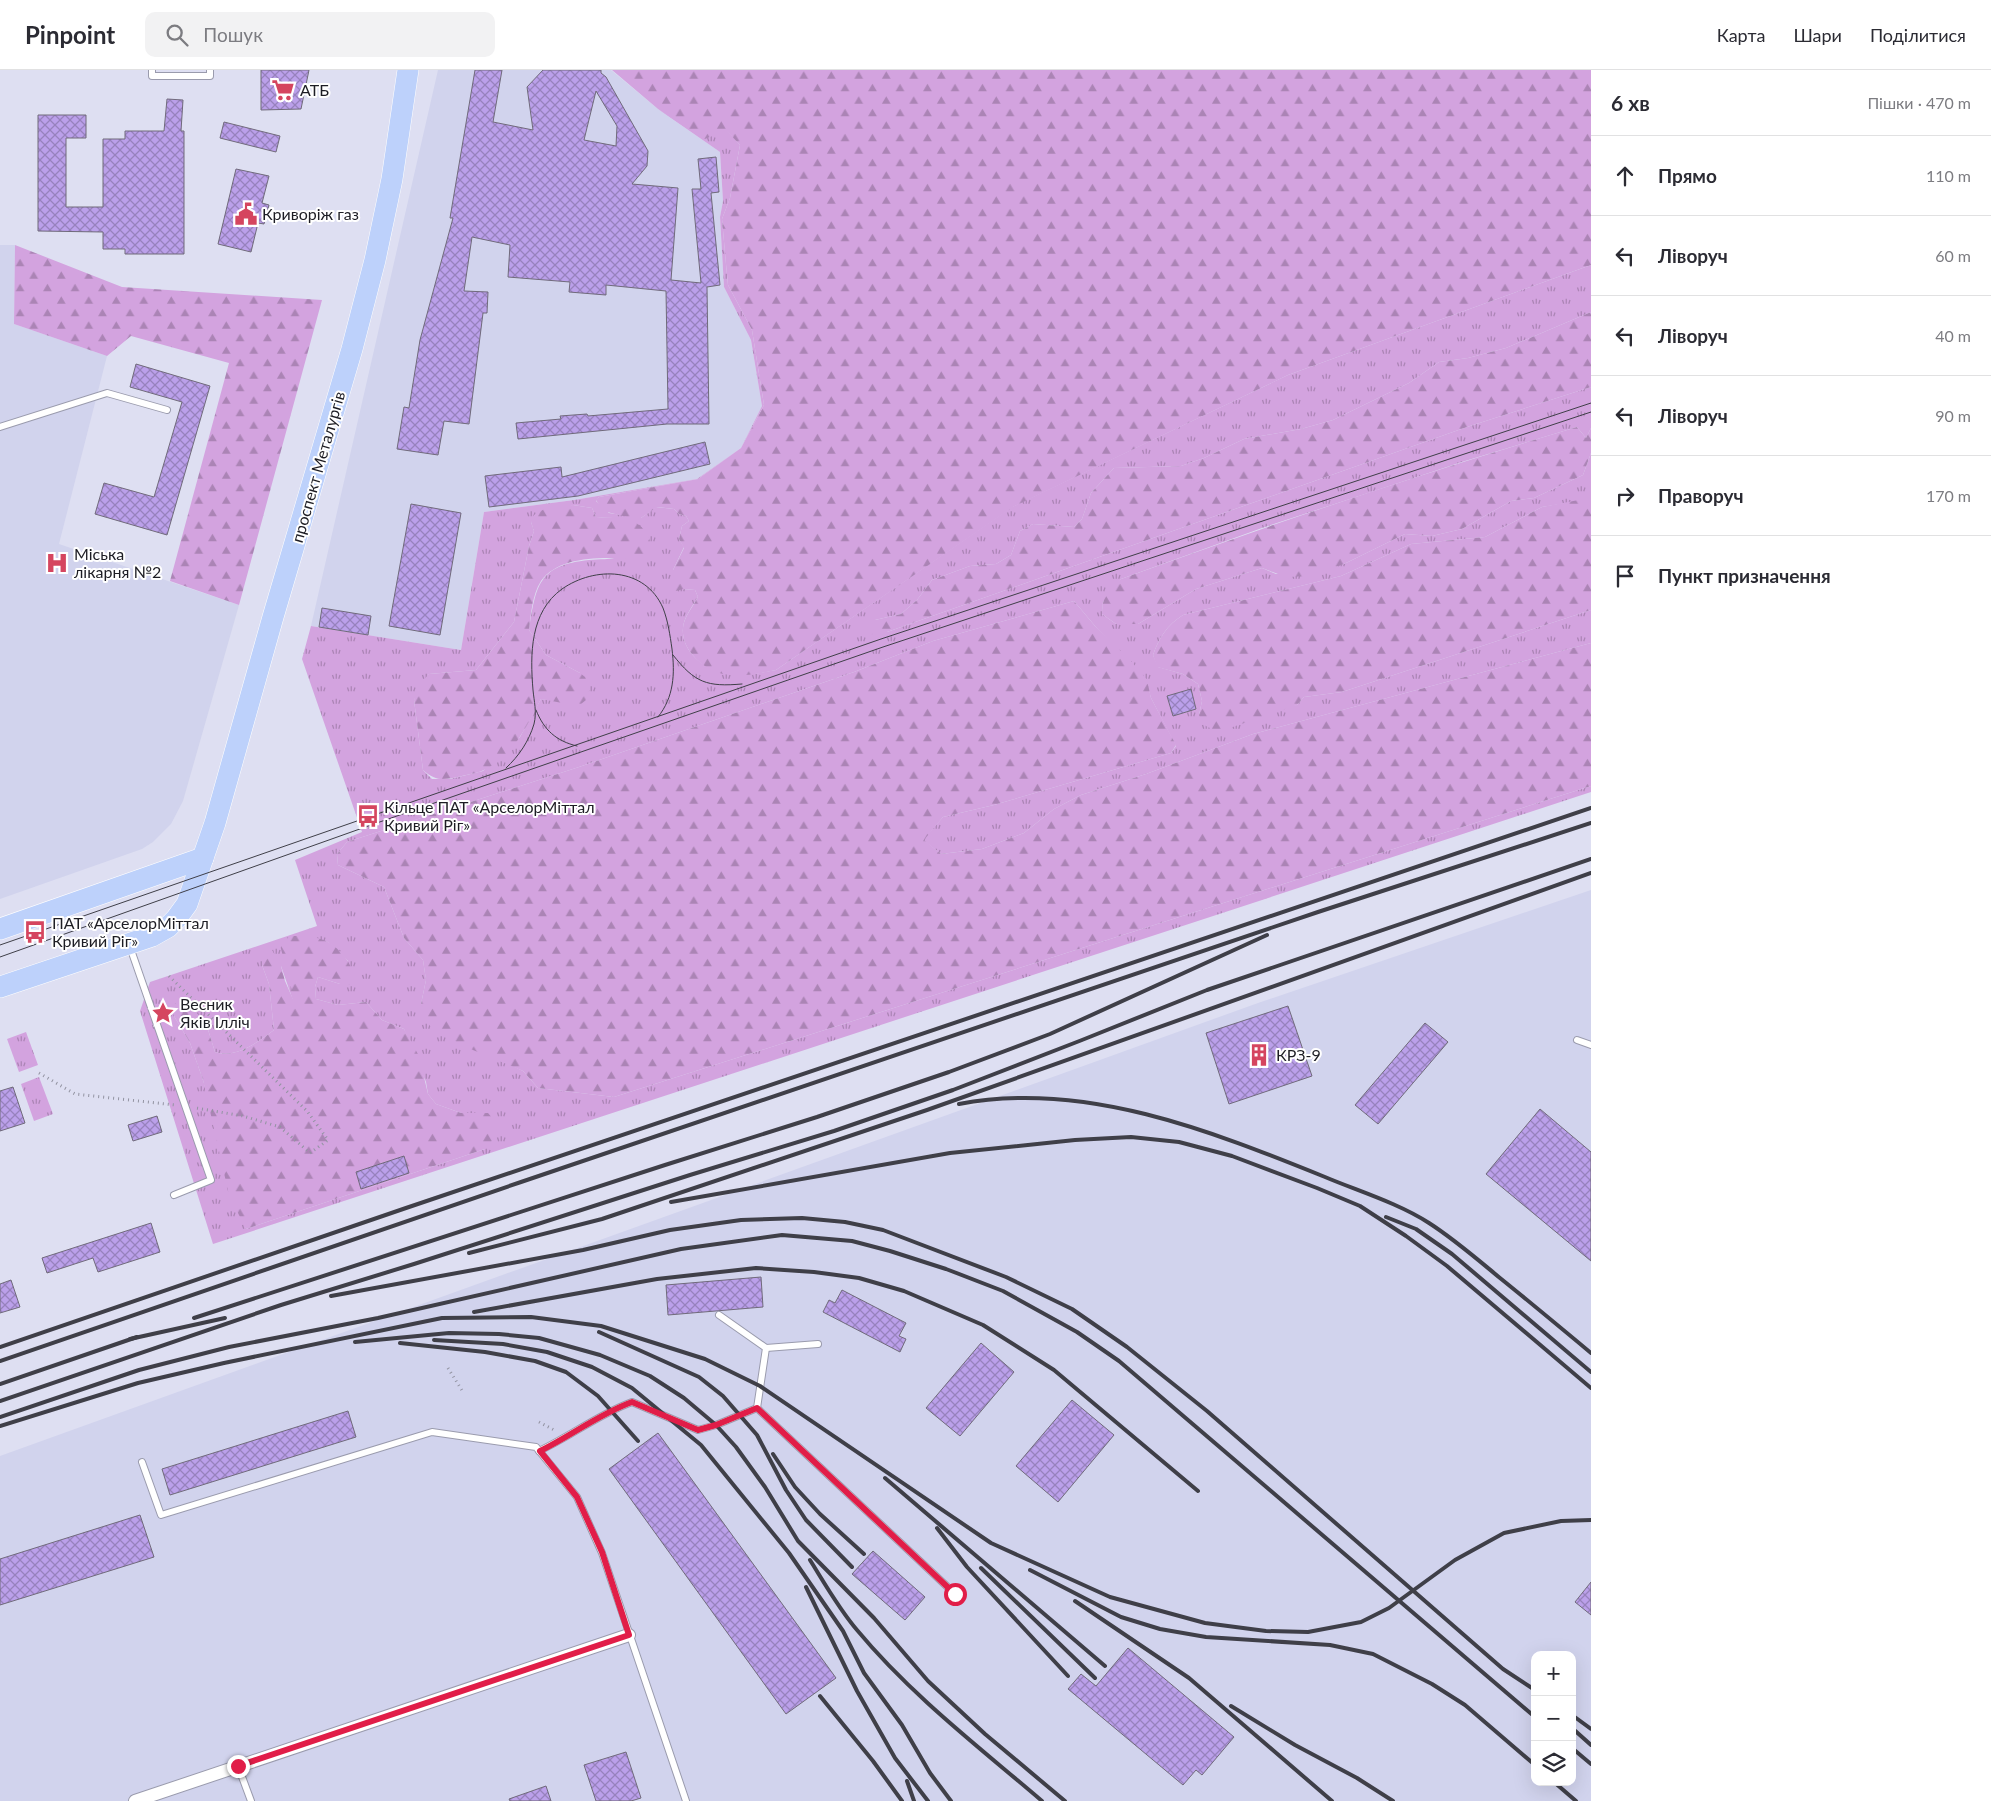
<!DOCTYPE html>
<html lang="uk">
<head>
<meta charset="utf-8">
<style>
	body { margin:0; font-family:Lato,sans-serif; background:#f2f2f3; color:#2b2b33 }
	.controls { position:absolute; right:15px; bottom:15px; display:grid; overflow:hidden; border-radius:10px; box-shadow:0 5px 20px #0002 }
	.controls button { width:45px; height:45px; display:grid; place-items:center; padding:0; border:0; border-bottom:1px solid #e1e1e2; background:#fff; color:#2b2b33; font:25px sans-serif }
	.stop { position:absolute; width:15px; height:15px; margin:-11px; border:4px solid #e11d48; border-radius:50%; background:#fff }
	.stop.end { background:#e11d48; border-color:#fff; box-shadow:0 1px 5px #0008 }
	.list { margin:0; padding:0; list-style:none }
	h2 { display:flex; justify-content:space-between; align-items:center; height:65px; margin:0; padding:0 20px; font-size:21px }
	h2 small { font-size:16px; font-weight:400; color:#7c7c81 }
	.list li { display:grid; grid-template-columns:32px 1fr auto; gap:15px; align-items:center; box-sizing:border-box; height:80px; padding:0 20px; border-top:1px solid #e1e1e2 }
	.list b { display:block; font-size:19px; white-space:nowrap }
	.list em { font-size:16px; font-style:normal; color:#7c7c81 }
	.icon { flex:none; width:28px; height:28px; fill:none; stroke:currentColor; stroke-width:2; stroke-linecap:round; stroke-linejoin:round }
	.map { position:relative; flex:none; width:1591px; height:1731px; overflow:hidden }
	header { display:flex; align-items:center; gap:30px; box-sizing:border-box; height:70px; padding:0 25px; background:#fff; border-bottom:1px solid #e1e1e2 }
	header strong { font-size:24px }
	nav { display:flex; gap:28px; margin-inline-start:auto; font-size:18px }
	.search { width:350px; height:45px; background:#f2f2f3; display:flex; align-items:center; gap:12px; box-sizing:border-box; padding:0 18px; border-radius:10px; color:#7c7c81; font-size:19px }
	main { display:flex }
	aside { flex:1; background:#fff }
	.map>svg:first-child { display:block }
	.built { fill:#d1d3ed; fill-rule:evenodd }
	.grass { fill:url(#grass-tufts); fill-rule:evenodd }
	.forest { fill:url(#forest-firs) }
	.building { fill:url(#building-cross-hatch); stroke:#706a7b; fill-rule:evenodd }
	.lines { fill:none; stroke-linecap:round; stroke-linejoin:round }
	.service-casing { stroke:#9a9bad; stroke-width:8 }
	.minor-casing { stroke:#9a9bad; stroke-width:14 }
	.primary-casing { stroke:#fff; stroke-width:22 }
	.path { stroke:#9293a1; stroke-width:3; stroke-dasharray:1 4; stroke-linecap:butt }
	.service { stroke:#fff; stroke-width:6 }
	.minor { stroke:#fff; stroke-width:12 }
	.primary { stroke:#bdd1fb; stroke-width:21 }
	.tram { stroke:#3f3f48; stroke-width:1 }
	.rail { stroke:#3f3f48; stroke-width:4 }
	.route { stroke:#e11d48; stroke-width:6 }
	.labels { text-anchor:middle; stroke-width:4; stroke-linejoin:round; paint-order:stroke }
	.poi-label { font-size:16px; fill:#1d1d24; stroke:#fff; text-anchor:start }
	.street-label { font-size:16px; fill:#1d1d24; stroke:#fff }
</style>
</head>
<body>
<header>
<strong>Pinpoint</strong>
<div class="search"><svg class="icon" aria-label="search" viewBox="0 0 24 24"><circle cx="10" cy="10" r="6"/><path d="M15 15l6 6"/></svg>Пошук</div>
<nav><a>Карта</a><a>Шари</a><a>Поділитися</a></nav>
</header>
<main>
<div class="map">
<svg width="1591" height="1731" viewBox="0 0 1591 1731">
	<defs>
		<pattern id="grass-tufts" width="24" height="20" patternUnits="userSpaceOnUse" patternTransform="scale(1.25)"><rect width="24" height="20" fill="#d3a3df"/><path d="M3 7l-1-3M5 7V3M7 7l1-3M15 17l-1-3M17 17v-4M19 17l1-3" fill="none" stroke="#ab84b5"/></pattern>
		<pattern id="forest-firs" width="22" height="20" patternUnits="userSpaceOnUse" patternTransform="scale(1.25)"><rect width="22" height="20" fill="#d3a3df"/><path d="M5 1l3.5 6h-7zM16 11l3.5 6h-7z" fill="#ab84b5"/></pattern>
		<pattern id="building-cross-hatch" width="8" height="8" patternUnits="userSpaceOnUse" patternTransform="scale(1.25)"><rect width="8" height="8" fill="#bba0ea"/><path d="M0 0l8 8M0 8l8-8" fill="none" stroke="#9782bd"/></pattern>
	</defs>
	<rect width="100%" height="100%" fill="#dedff2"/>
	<g class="built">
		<path d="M438 0H611L658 39 720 82 723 131 720 147 724 217 751 270 762 336 741 378 697 409 574 430 484 442 461 580 311 556Z"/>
		<path d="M0 175H15L14 254 107 286 59 474 239 535 183 731 171 754 153 772 142 779 0 829Z"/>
		<path d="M1591 820V1731H0V1386L1258 933ZM1535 1585H1572V1712H1535Z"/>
	</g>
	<g class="grass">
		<path d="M611 0 658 39 705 68 726 59 740 75 730 128 722 149 726 194 728 215 752 260 764 335 741 378 698 409 599 427 596 431 609 443 641 448 656 437 674 439 679 444 686 446 689 451 682 456 679 469 684 477 673 500 683 519 695 520 698 527C693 535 683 549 683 558 682 567 686 577 691 583 713 610 746 606 776 600L1012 437 1288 305 1591 195V242L1506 278 1468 288 1439 292 1409 313 1333 350 1301 359 1244 369 1204 388 1181 396 1114 398 1091 423 1082 449 1074 457 1033 454 1020 461 1011 485 996 494 970 496 932 510 917 530 901 544 875 550 887 562 1467 357 1591 317V358L1586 368 1577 357 1465 391 1262 458 1121 509 1103 532 1102 544 1116 554H1138L1196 519 1262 498 1276 504 1344 494 1405 464 1432 466 1462 459 1511 431 1534 428 1583 405 1591 383V429L1542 437 1485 467 1411 474 1341 506 1183 545C1167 555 1159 568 1153 585L1158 597 1183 604 1198 614 1202 631 1199 645 1297 635 1304 627 1342 622 1591 540V573L1253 664 1146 704 1081 725 1054 739 1024 763 982 779 941 784 923 770 943 747 994 735 1171 683 1176 676 1151 628 1146 610 1095 556 1074 531 933 571 854 602 579 697 347 772 337 784 338 795 384 817 404 868 423 890 426 910 421 934 498 989 523 1001 538 1018 614 1027 1591 716V722L213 1174 140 941 150 912 317 856 295 790 362 762 302 589 311 556 461 580 484 442 574 430 697 409 741 378 762 336 751 270 724 217 720 147 723 131 720 82 658 39ZM573 435 592 438 596 447C617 448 634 448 648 466 639 472 630 482 620 486 612 490 598 489 589 490 538 495 536 516 529 560L546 585 580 603 550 630 541 629 520 667 483 701 450 709H432L423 700 414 630 429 604 476 600 514 552 529 476 534 461 531 452ZM326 871 337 879 348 891 340 914 318 907 315 917 316 929 338 935 366 932 382 950 404 959 426 1012 428 1024 436 1034 461 1043 485 1079 246 1159 203 1010 190 973 174 946 205 950 215 982C236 989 258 972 274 960L269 914 262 895 281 896 297 942Z"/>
		<path d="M26 962 38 995 19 1002 7 969Z"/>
		<path d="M39 1007 53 1044 34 1051 21 1014Z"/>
	</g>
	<g class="forest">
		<path d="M612 0H1591V195L1288 305 1013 437 776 600C744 607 714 612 691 583 686 577 682 567 683 558 683 549 693 536 698 527L695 520 683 519 676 521 671 514 673 500 684 478 679 469 682 456 689 451 686 446 679 444 674 439 657 437 641 448 635 449 603 441 596 430 599 427 698 409 741 378 764 335 752 260 728 215 726 194 722 149 730 128 740 75 726 60 705 69 701 68 658 39Z"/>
		<path d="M15 175 122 217 322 230 239 535 170 511 229 293 131 266 107 286 14 254Z"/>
		<path d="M1591 242V317L1467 357 887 562 866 565 865 556 875 550 901 544 917 530 932 510 970 496 996 494 1011 485 1020 461 1033 454 1074 457 1082 449 1091 423 1114 398 1181 396 1204 388 1244 369 1301 359 1333 350 1409 313 1439 292 1468 288 1506 278Z"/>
		<path d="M1577 357 1586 368 1591 358V383L1583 405 1534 428 1511 431 1462 459 1432 466 1405 464 1344 494 1312 506 1286 507 1262 498 1196 519 1138 554H1116L1102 544C1103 525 1106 521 1121 509 1272 454 1423 403 1577 357Z"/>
		<path d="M1589 428 1591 429V540L1342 622 1304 627 1297 635 1218 662 1202 654 1199 645 1202 631 1198 614 1183 604 1157 597 1153 585C1159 568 1167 555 1183 545L1341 506 1411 474 1485 467 1542 437Z"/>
		<path d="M573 435 592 438 596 447C607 448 619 446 629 450 648 456 657 474 644 490 614 487 560 483 541 511 532 525 531 545 529 560L546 585 580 603 585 607 590 618 586 630 581 634 573 635 541 629C527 655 513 687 484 700 478 703 469 704 462 706 445 710 436 712 423 700L414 630 419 615 429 604 476 600 514 552 529 476 534 461 531 452 534 445 546 438Z"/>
		<path d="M1074 531 1095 556 1131 591 1147 610 1151 628 1176 675 1171 683 994 735 943 747 924 770 941 784 982 779 1024 763 1054 739 1081 725 1146 704 1253 664 1591 573V716L614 1027 538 1018 523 1001 461 975 430 956 421 934 426 910 423 890 404 868 384 817 338 795 337 784 347 772 579 697 854 602 933 571Z"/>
		<path d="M290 866C302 866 314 866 326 871 340 878 360 899 349 915L340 914 318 907 315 917 316 929 338 935 366 932 382 950 404 959 419 986 428 1024 436 1034 461 1043H488C500 1056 498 1067 485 1079L246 1159 229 1125 203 1010 190 973 174 946 172 936 180 930 205 950 215 982C236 989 258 972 274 960L269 914 262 895 264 880H272L281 896 285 911 296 936 280 875Z"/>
	</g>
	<g class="building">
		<path d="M261 0H309L301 39 261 40Z"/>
		<path d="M475 0H502L493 52 533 60 527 17 543 0H601V3L606 7 648 81 647 96 632 114 678 118 671 210 701 213 692 119H701L698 89 716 87 719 122 711 123 720 215 707 217 709 354H667L518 369 516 353 561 349 560 346 587 344 588 346 668 339 666 221 606 215V225L569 222 570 212 508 207 510 175 472 167 464 221 488 222 487 243H483L469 354 444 351 438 385 397 379 404 337 409 338 420 270 453 148H450ZM596 21 617 56 616 76 584 70Z"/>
		<path d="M167 29 183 30 181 61H184V184H125V179H103V162L38 161V45H86V68H66V137H103V69H125V61H164Z"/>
		<path d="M224 52 280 66 276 82 220 68Z"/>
		<path d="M236 99 269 106 262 133 269 135 264 154 258 153 251 182 218 174Z"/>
		<path d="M136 294 210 316 167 465 95 444 104 413 154 427 182 332 130 317Z"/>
		<path d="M705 372 710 394 578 426 489 437 485 406 561 397 562 407Z"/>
		<path d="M411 434 461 443 440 565 389 556Z"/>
		<path d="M322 538 371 546 368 565 319 557Z"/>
		<path d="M1191 619 1196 639 1173 646 1167 626Z"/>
		<path d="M1288 936 1312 1006 1229 1034 1206 963Z"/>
		<path d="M1425 953 1448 972 1378 1054 1355 1035Z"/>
		<path d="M13 1017 25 1053 0 1061V1021Z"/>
		<path d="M1540 1039 1591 1082V1191L1486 1104Z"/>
		<path d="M157 1046 162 1062 133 1071 128 1055Z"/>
		<path d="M404 1086 409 1103 361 1119 356 1102Z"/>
		<path d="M151 1153 160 1182 98 1202 93 1188 47 1203 42 1188Z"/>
		<path d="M761 1207 763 1237 668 1245 666 1215Z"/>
		<path d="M11 1210 20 1237 0 1243V1214Z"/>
		<path d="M842 1220 906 1253 899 1266 906 1269 900 1282 823 1242 829 1230 835 1233Z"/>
		<path d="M981 1273 1014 1302 960 1366 926 1338Z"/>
		<path d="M1072 1330 1114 1365 1058 1432 1016 1396Z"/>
		<path d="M348 1341 356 1367 170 1425 162 1399Z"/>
		<path d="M658 1363 836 1608 786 1644 609 1399Z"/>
		<path d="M140 1445 154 1487 0 1535V1489Z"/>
		<path d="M873 1481 925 1527 905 1550 852 1504Z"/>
		<path d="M1591 1512V1545L1575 1532Z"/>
		<path d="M1128 1578 1234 1667 1202 1705 1196 1700 1183 1715 1068 1619 1081 1604 1096 1616Z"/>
		<path d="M626 1682 641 1728 631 1731H596L584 1695Z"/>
		<path d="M546 1716 551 1731H510L509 1729Z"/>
	</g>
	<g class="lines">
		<defs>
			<g id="service">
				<path d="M152 0V6H210V0"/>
				<path d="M0 357 107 323 167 340"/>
				<path d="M130 877 211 1110 174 1125"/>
				<path d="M1577 970 1591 975"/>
				<path d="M719 1245 766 1278 757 1338"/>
				<path d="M766 1278 818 1274"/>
				<path d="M539 1381C571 1366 599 1344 632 1332L698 1360 716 1355 757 1338 955 1524"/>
				<path d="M142 1392 161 1445 432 1362 536 1377 577 1427 602 1483 686 1731"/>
				<path d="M238 1696 251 1731"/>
			</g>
			<path id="minor" d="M135 1731 629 1565"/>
			<g id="primary">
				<path d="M0 859 203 788"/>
				<path d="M0 917 152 866 168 857 176 849 187 834 215 753 273 547 352 279 375 190 392 109 408 0"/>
			</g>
		</defs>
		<use href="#service" class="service-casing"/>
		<use href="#minor" class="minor-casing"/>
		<use href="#primary" class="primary-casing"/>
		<g class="path">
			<path d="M169 906 307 1041 328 1070 310 1083 280 1057 243 1046 196 1038"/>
			<path d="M39 1003 75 1024 175 1035"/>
			<path d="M448 1298 463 1322"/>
			<path d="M539 1352 556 1361"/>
		</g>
		<use href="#service" class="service"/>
		<use href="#minor" class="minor"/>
		<use href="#primary" class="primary"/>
		<g class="tram">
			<path d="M673 585C695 613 707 617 742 614"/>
			<path d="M536 640C544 660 556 671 577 676"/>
			<path d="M506 698C519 686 529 671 534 654 537 642 534 631 533 620 530 584 530 542 562 519 595 496 645 497 663 538 668 551 670 565 672 579 675 604 674 627 658 647"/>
			<path d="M0 875 881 569 1591 333"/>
			<path d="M0 887 371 755 883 577 1591 342"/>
		</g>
		<g class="rail">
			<path d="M959 1034C1084 1010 1211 1061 1325 1107 1358 1121 1398 1133 1429 1153 1454 1169 1477 1189 1500 1208 1531 1233 1561 1258 1591 1283"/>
			<path d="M671 1132 950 1083 1075 1070 1131 1067 1179 1072 1232 1086 1317 1118 1360 1136 1406 1166 1447 1196 1591 1318"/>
			<path d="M1386 1147 1416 1159 1452 1184 1591 1302"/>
			<path d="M469 1183 602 1149 927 1040 1591 803"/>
			<path d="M331 1226 583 1180 670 1160 741 1150 802 1148 845 1152 883 1160 1006 1207 1072 1239 1127 1277 1207 1341 1503 1599 1535 1620"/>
			<path d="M474 1242 657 1209 756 1198 814 1202 859 1208 904 1221 983 1255 1054 1300 1198 1421"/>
			<path d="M194 1248 665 1095 817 1047 949 1002 1050 964 1267 865"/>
			<path d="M599 1262 699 1307 723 1326 757 1365 786 1420 806 1450 852 1497"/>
			<path d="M130 1269 225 1248"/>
			<path d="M434 1270 503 1274 547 1282 592 1297 632 1318 701 1375 789 1483 843 1561 864 1603 902 1655 930 1703 951 1731"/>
			<path d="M355 1272 449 1263 499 1264 539 1268 600 1285 650 1306 684 1328 716 1355 736 1377 765 1417 798 1471 874 1548 928 1611 985 1664 1065 1731"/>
			<path d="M400 1273 485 1282 535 1291 566 1302 598 1326 638 1371"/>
			<path d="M0 1277 406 1138 1591 738"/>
			<path d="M0 1291 521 1112 1318 842 1591 753"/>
			<path d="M0 1314 137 1267"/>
			<path d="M0 1331 281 1235 414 1194 690 1105 834 1061 953 1020 1082 970 1207 920 1591 789"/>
			<path d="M0 1347 139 1300 229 1277 378 1248 681 1179 782 1165 852 1171 890 1181 946 1199 1003 1221 1077 1262 1119 1291 1535 1647"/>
			<path d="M0 1356 138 1313 224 1293 442 1248 531 1247 601 1256 705 1289 760 1316 991 1473 1110 1527 1205 1553 1266 1561 1308 1562 1361 1552 1389 1538 1455 1490 1504 1463 1561 1451 1591 1450"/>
			<path d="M773 1384 795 1417 820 1444 864 1484"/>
			<path d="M885 1408 1105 1596"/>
			<path d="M937 1458 967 1497 1068 1606"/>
			<path d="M810 1490C825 1514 839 1539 857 1560 911 1625 979 1677 1042 1731"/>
			<path d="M981 1498 1095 1608"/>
			<path d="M1030 1500 1121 1547 1160 1559 1206 1567 1330 1575 1373 1584 1432 1614 1465 1635 1535 1695"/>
			<path d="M806 1517 857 1621 895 1688 928 1731"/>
			<path d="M1075 1531 1189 1608 1332 1731"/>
			<path d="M820 1626 873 1691 902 1731"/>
			<path d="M1231 1636 1295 1675 1357 1708 1393 1731"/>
			<path d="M1572 1645 1591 1659"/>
			<path d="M1572 1658 1591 1675"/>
			<path d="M1572 1678 1591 1694"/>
			<path d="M907 1711 914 1731"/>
			<path d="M1554 1712 1576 1731"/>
		</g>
	</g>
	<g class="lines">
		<path class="route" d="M238 1696 629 1565 602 1482 577 1427 540 1381C571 1366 599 1344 632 1332L698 1360 716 1355 757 1338 955 1524"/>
	</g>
	<defs>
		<symbol id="supermarket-bare" viewBox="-9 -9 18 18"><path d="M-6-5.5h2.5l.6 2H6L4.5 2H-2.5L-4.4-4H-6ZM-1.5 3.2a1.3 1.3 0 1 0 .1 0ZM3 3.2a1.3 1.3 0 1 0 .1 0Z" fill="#d5455f" stroke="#fff" stroke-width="2.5" paint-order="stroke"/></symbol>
		<symbol id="civic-bare" viewBox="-9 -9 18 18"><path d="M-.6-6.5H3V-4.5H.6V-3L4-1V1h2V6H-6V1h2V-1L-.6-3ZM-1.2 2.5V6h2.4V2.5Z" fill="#d5455f" stroke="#fff" stroke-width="2.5" paint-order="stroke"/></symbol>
		<symbol id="hospital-bare" viewBox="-9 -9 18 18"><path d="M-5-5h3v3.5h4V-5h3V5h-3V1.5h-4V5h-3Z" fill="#d5455f" stroke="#fff" stroke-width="2.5" paint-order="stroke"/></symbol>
		<symbol id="bus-bare" viewBox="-9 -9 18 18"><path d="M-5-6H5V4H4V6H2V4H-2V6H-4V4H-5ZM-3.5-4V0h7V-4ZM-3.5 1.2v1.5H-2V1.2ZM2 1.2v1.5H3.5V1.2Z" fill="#d5455f" stroke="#fff" stroke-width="2.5" paint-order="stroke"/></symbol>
		<symbol id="sight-bare" viewBox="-9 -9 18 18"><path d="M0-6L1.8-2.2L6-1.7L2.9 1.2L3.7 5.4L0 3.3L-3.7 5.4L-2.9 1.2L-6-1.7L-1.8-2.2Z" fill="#d5455f" stroke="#fff" stroke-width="2.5" paint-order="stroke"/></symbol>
		<symbol id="building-bare" viewBox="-9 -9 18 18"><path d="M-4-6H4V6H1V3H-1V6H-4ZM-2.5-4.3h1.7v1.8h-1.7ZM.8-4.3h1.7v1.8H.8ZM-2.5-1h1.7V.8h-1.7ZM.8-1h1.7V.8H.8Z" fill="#d5455f" stroke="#fff" stroke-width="2.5" paint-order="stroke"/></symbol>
	</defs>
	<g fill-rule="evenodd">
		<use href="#supermarket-bare" x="267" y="4" width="32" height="32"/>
		<use href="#civic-bare" x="230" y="128" width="32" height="32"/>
		<use href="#hospital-bare" x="41" y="477" width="32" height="32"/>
		<use href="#bus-bare" x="352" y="730" width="32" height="32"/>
		<use href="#bus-bare" x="19" y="846" width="32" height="32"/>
		<use href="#sight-bare" x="147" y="927" width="32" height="32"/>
		<use href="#building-bare" x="1243" y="969" width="32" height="32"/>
	</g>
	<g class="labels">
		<g class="poi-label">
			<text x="300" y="26">АТБ</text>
			<text x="262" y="150">Криворіж газ</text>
			<text x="74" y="490">Міська<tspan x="74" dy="18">лікарня №2</tspan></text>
			<text x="384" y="743">Кільце ПАТ «АрселорМіттал<tspan x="384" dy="18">Кривий Ріг»</tspan></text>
			<text x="52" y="859">ПАТ «АрселорМіттал<tspan x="52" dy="18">Кривий Ріг»</tspan></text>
			<text x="180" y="940">Весник<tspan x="180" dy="18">Яків Ілліч</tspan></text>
			<text x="1276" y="991">КРЗ-9</text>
		</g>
		<g class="street-label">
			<text transform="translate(318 397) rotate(-74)" y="6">проспект Металургів</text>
		</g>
	</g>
</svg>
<div class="controls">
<button>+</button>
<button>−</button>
<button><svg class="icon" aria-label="layers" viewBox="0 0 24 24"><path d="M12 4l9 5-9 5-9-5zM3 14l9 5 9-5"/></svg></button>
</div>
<div class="stop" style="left:955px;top:1524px"></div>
<div class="stop end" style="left:238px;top:1696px"></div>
</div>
<aside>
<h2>6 хв<small>Пішки · 470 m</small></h2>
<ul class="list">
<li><svg class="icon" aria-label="ahead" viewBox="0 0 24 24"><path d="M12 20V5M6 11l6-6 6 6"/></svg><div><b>Прямо</b></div><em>110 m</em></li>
<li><svg class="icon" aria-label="left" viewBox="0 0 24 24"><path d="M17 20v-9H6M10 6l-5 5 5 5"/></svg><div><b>Ліворуч</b></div><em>60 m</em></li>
<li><svg class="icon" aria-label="left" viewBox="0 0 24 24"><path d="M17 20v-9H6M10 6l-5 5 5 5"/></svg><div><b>Ліворуч</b></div><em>40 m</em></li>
<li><svg class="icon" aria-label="left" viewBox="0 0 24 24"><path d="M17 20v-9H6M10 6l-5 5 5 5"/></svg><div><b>Ліворуч</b></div><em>90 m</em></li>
<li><svg class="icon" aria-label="right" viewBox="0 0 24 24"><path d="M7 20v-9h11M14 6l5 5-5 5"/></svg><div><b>Праворуч</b></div><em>170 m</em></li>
<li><svg class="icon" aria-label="arrive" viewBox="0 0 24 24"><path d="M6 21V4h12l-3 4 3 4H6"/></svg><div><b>Пункт призначення</b></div></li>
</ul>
</aside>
</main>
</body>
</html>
